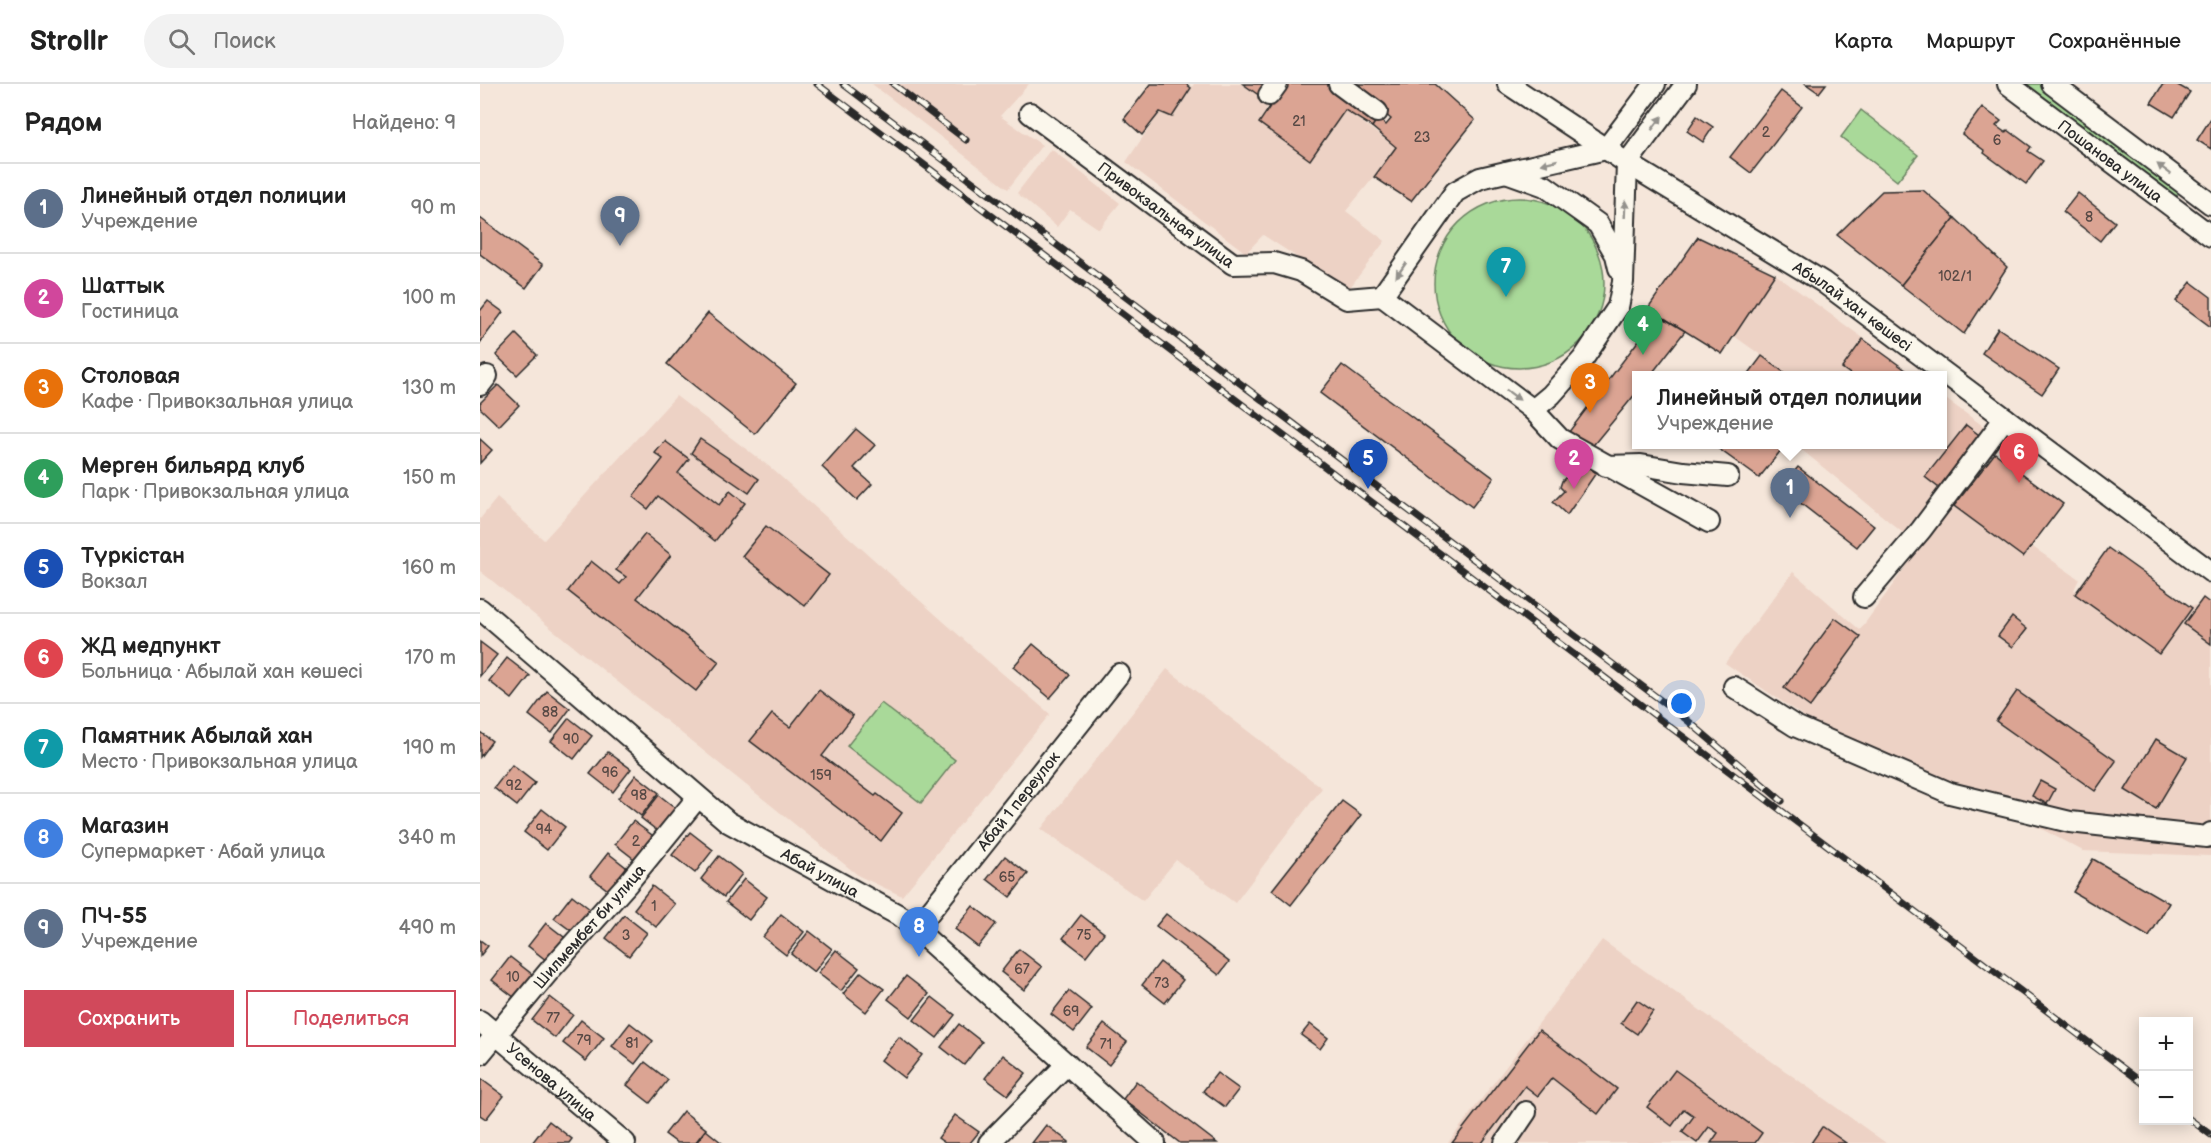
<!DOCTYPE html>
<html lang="ru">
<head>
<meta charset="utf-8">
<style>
	body { margin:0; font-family:"Balsamiq Sans",sans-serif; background:#f2f2f2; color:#222 }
	.controls { position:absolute; right:18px; bottom:18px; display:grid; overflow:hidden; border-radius:0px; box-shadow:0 3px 15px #0003 }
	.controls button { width:54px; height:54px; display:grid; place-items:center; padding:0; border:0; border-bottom:2px solid #e0e0e0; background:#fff; color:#222; font:30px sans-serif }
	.you { position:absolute; left:1202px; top:620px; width:21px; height:21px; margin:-15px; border:4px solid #fff; border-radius:50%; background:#1a73e8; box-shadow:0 0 0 9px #1a73e833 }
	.badge { display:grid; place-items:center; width:39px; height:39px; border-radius:50%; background:#d1495b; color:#fff; font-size:20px; font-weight:700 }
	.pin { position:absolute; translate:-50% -50px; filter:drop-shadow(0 2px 3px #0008) }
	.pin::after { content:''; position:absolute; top:32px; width:21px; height:18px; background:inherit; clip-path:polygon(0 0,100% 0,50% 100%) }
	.popup { position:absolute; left:1152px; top:287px; width:315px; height:78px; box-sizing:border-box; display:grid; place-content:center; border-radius:0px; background:#fff; filter:drop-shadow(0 2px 4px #0005); font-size:20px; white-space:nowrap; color:#767676 }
	.popup b { font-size:22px; color:#222 }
	.popup::after { content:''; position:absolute; left:50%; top:100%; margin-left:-12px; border:12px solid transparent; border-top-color:#fff }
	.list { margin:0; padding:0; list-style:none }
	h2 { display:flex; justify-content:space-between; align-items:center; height:78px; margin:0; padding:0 24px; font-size:26px }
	h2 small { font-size:20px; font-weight:400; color:#767676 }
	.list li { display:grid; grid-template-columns:39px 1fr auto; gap:18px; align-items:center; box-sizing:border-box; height:90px; padding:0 24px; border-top:2px solid #e0e0e0 }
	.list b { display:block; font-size:22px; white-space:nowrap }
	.list p { margin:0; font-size:20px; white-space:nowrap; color:#767676 }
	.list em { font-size:20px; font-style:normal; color:#767676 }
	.actions { display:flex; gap:12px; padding:18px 24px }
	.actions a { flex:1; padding:14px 0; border:2px solid #d1495b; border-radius:0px; text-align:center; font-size:21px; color:#d1495b }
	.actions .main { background:#d1495b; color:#fff }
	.icon { flex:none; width:33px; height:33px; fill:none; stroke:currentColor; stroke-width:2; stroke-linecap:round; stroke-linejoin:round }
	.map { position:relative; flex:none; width:1731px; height:1059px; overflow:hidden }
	header { display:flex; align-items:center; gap:36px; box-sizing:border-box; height:84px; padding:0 30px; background:#fff; border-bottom:2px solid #e0e0e0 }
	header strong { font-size:28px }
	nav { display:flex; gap:33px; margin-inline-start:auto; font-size:21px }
	.search { width:420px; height:54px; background:#f2f2f2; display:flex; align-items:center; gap:15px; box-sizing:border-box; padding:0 21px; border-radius:33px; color:#767676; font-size:22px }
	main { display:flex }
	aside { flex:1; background:#fff }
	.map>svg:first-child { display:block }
	.built { fill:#edd2c5 }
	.green { fill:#a9d999; stroke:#6a8262; stroke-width:1.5 }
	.building { fill:#dba493; stroke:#2b2b2b; stroke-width:1.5 }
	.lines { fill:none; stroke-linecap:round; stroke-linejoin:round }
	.minor-casing { stroke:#2b2b2b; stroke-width:24 }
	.minor { stroke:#fbf7ec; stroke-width:20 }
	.rail-casing { stroke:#2b2b2b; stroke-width:7 }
	.rail { stroke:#fbf7ec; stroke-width:4.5; stroke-dasharray:14; stroke-linecap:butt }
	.oneway { fill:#93918c }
	.labels { text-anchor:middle; stroke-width:6; stroke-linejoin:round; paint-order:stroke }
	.number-label { font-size:14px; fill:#574945 }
	.street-label { font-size:16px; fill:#2b2b2b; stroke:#fbf7ec }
</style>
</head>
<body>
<header>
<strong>Strollr</strong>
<div class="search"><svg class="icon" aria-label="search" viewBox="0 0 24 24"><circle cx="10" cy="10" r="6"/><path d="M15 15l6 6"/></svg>Поиск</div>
<nav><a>Карта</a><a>Маршрут</a><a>Сохранённые</a></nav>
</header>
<main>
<aside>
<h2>Рядом<small>Найдено: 9</small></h2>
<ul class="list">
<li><span class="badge" style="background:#5c6f8a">1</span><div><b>Линейный отдел полиции</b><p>Учреждение</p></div><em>90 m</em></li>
<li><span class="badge" style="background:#d1479c">2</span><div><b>Шаттык</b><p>Гостиница</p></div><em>100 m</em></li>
<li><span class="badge" style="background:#e8710a">3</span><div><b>Столовая</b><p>Кафе · Привокзальная улица</p></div><em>130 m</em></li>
<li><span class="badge" style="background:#2e9e5b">4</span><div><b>Мерген бильярд клуб</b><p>Парк · Привокзальная улица</p></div><em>150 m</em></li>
<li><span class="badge" style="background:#1a4fb4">5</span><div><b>Түркістан</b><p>Вокзал</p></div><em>160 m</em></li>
<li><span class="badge" style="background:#e0444e">6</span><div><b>ЖД медпункт</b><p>Больница · Абылай хан көшесі</p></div><em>170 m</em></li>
<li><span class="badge" style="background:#0f9aa8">7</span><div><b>Памятник Абылай хан</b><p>Место · Привокзальная улица</p></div><em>190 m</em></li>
<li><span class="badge" style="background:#3f7fe0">8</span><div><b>Магазин</b><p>Супермаркет · Абай улица</p></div><em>340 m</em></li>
<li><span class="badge" style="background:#5c6f8a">9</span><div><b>ПЧ-55</b><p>Учреждение</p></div><em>490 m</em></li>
</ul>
<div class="actions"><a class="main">Сохранить</a><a>Поделиться</a></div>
</aside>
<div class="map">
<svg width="1731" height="1059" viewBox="0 0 1731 1059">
	<rect width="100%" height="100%" fill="#f5e6da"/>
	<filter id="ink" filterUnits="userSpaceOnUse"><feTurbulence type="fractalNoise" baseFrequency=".0167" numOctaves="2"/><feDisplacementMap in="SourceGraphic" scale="12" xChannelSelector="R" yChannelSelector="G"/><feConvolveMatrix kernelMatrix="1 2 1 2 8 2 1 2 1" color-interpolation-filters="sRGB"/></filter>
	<g filter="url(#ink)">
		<g class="built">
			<path d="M392 0H549L520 32 562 61 528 105Z"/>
			<path d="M714 0H763L790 19 779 39 865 26 916 63 894 93 866 127 905 157 868 206 783 151 766 169 646 78 680 28 692 33Z"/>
			<path d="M571 65 640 119 619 145 590 125 577 143 537 109Z"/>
			<path d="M1295 190 1434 291H1309L1254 252Z"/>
			<path d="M196 312 291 384 509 578 570 630 422 812 379 792 0 487V435L17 414 64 456Z"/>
			<path d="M1463 313 1506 344 1423 449 1316 361 1463 360Z"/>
			<path d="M1478 411 1599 495 1594 506 1676 562 1705 521 1731 522V772L1603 767 1480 702 1332 638 1245 579 1313 488 1380 546Z"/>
			<path d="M687 585 842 704 755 819 696 776 663 817 561 745Z"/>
			<path d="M1122 856 1406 1059H968Z"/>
		</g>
		<g class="green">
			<path d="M1538 0H1561L1699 104 1697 112 1691 115Z"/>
			<path d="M1381 26 1438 71 1417 97 1361 53Z"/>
			<circle cx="1039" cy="199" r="85"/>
			<path d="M401 619 475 676 441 719 367 662Z"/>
		</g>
		<g class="building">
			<path d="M671 0H706L711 4 692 33 680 28 662 51 644 35Z"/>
			<path d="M763 0H790L780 12Z"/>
			<path d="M805 0H852L898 34 892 43 865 26 830 76 779 39Z"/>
			<path d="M870 0H955L995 36 931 117 894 93 916 63 892 43 898 34 906 41 911 35Z"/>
			<path d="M1326 0H1346L1339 9Z"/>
			<path d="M1683 0H1696L1710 8 1694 33 1671 19Z"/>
			<path d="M1301 7 1322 23 1271 89 1250 73Z"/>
			<path d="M1502 23 1521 37 1516 42 1526 49 1528 46 1551 63 1548 67 1563 77 1546 100 1504 69 1505 67 1482 50Z"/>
			<path d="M1217 32 1233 43 1223 58 1207 47Z"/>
			<path d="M1731 34V65L1717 56Z"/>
			<path d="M1443 106 1475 134 1421 201 1357 151 1402 107Z"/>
			<path d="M1598 109 1635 138 1620 157 1583 128Z"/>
			<path d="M0 134 63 181 46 204 0 170Z"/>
			<path d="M1475 134 1527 183 1484 250 1421 201Z"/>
			<path d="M1218 153 1295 190 1242 270 1168 224Z"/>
			<path d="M1711 198 1731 213V243L1696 217Z"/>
			<path d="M8 217 23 228 0 259V227Z"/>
			<path d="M228 229 316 299 275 350 187 280Z"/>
			<path d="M1178 231 1205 247 1170 292H1157V308L1110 365 1088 349Z"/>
			<path d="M1518 244 1579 285 1562 310 1502 269Z"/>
			<path d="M36 250 57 271 37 291 16 271Z"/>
			<path d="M1383 255 1434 292H1373L1362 284Z"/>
			<path d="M1282 272 1309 292H1267Z"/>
			<path d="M862 281 1014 394 992 423 840 309Z"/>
			<path d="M18 301 39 321 19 342 0 324V319Z"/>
			<path d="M1486 341 1499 351 1459 404 1445 393Z"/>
			<path d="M376 345 395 361 374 384 392 400 377 416 342 383Z"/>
			<path d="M0 355 12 366 0 379Z"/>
			<path d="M220 355 279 395 269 409 211 369Z"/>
			<path d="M185 357 209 375 198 389 239 421 250 407 265 419 235 457 178 412 168 425 153 413 183 375 175 369Z"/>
			<path d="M1232 360H1306L1279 394Z"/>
			<path d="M1515 369 1583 420 1543 473 1474 422Z"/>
			<path d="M1103 379 1116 389 1087 431 1073 418 1084 407 1080 403 1082 397 1085 394 1094 393Z"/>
			<path d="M1318 383 1394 442 1377 463 1301 404Z"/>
			<path d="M286 442 349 491 325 522 262 472Z"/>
			<path d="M165 450 191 471 157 514 239 578 216 607 88 507 111 477 140 500 146 493 136 486Z"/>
			<path d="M1628 464 1712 524 1679 570 1595 510Z"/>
			<path d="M1723 514 1731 520V560L1704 540Z"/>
			<path d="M1532 533 1547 545 1533 563 1518 552Z"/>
			<path d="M1355 534 1381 553 1330 623 1304 604Z"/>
			<path d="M0 558 17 571 0 592Z"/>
			<path d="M553 560 590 591 570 614 533 583Z"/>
			<path d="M27 574 50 592 32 615 9 597Z"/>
			<path d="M339 606 373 632 342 672 395 712 397 710 422 729 401 757 270 657 292 630 310 643Z"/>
			<path d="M67 607 90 625 72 649 49 631Z"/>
			<path d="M1537 607 1636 677 1615 707 1516 637Z"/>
			<path d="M89 634 112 652 94 675 71 657Z"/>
			<path d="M0 648 12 657 0 673Z"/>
			<path d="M1676 655 1707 673 1676 725 1645 706Z"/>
			<path d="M128 668 151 685 133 708 110 690Z"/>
			<path d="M32 681 55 699 37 722 14 704Z"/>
			<path d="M156 691 179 709 161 732 138 714Z"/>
			<path d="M1560 697 1575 705 1567 720 1552 712Z"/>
			<path d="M179 711 202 729 184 752 161 734Z"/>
			<path d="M862 717 881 731 811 821 792 806Z"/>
			<path d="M62 725 85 743 67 766 44 748Z"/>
			<path d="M153 737 176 754 158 778 135 760Z"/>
			<path d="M210 748 233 766 215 789 192 771Z"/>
			<path d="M128 769 151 787 133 810 110 792Z"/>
			<path d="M239 772 262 790 244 813 221 795Z"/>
			<path d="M525 772 548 790 530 813 507 795Z"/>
			<path d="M1613 775 1689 819 1669 853 1593 808Z"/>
			<path d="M264 795 287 813 269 836 246 818Z"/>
			<path d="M172 802 195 820 176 843 154 825Z"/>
			<path d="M92 811 115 829 97 851 74 834Z"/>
			<path d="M493 822 516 840 498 863 475 845Z"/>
			<path d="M301 830 324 848 306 871 283 853Z"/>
			<path d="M686 830 749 878 739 891 676 842Z"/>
			<path d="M144 831 167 849 149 872 126 854Z"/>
			<path d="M601 831 624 849 606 872 583 854Z"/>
			<path d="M66 839 89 857 71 880 48 862Z"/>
			<path d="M329 847 352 865 334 888 311 870Z"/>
			<path d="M0 856 8 862 0 872Z"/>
			<path d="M539 865 562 883 544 906 521 888Z"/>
			<path d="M356 866 379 884 361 907 338 889Z"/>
			<path d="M30 873 53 891 35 914 12 896Z"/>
			<path d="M680 878 703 896 685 919 662 901Z"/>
			<path d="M381 888 404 905 386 928 363 910Z"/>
			<path d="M426 892 449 910 431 933 408 915Z"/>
			<path d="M589 907 612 925 594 948 571 930Z"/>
			<path d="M70 913 93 931 75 954 52 936Z"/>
			<path d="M452 913 475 931 457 954 434 936Z"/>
			<path d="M1157 916 1173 927 1157 950 1141 939Z"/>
			<path d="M101 936 124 954 106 977 83 959Z"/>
			<path d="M150 939 173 957 155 980 132 962Z"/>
			<path d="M479 940 502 958 484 981 461 963Z"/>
			<path d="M624 940 647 958 629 981 606 963Z"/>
			<path d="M830 940 848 954 840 965 821 951Z"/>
			<path d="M1059 946 1137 1005 1118 1030 1072 994 1058 1012 1045 1002 1002 1059H972Z"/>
			<path d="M419 953 442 971 424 994 401 976Z"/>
			<path d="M523 971 546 989 528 1011 505 994Z"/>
			<path d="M165 978 188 996 170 1019 147 1001Z"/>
			<path d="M1195 986 1282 1049 1275 1059H1231L1238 1049 1229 1043 1217 1059 1202 1048 1214 1032 1204 1025 1192 1042 1167 1023Z"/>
			<path d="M737 989 759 1005 745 1023 723 1007Z"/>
			<path d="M1 995 24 1012 6 1035 0 1031Z"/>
			<path d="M656 997 737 1059H700L643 1015Z"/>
			<path d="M203 1027 226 1045 215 1059H197L185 1050Z"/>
			<path d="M475 1031 499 1048 490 1059H465L458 1054Z"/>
			<path d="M69 1037 92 1055 89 1059H52Z"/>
			<path d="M566 1041 589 1058V1059H552Z"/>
			<path d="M1342 1043H1343L1366 1059H1331Z"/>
			<path d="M226 1046 242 1059H216Z"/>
		</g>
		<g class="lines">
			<defs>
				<g id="minor">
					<path d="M859 0 897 28"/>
					<path id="s1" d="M1028 0 1147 79 1343 198 1731 488"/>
					<path id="s2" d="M1528 0 1731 152"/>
					<path d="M1572 0 1731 120"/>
					<path d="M789 11 797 0"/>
					<path id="s3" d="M550 29 753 180 794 179 821 187 867 215 902 212"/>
					<path d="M1126 65 1000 94 975 108 902 212 1053 326 1071 311 1103 275 1138 223 1143 198 1147 79"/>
					<path d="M1126 65 1175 0"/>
					<path d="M1147 79 1206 0"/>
					<path d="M1026 88 1065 102 1118 140 1136 171 1139 184"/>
					<path d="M0 301 7 292"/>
					<path d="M1053 326 1080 355 1229 438"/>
					<path d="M1126 382 1161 381 1203 388 1248 392"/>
					<path d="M1384 513 1441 446 1525 334"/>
					<path id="s4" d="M0 525 248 738 422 833 675 1059"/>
					<path d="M1254 603 1315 642 1470 709 1590 738 1727 753 1731 749"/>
					<path id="s5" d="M436 845 639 590"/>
					<path id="s6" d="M0 937 145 1059"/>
					<path id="s7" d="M0 970 70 886 148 799 218 713"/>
					<path d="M509 1059 587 980"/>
					<path d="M1025 1059 1046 1028"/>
				</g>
			</defs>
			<use href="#minor" class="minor-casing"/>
			<use href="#minor" class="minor"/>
			<defs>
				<g id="rail">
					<path d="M337 0 1664 1000"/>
					<path d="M363 0 1207 636 1302 717"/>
					<path d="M413 0 486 56"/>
					<path d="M1708 1034 1731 1051"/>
				</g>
			</defs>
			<use href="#rail" class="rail-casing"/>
			<use href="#rail" class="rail"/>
		</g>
		<defs><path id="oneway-solid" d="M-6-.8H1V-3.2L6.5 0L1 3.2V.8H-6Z" transform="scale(1.5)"/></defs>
		<g class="oneway">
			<use href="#oneway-solid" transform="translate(1177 39) rotate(-53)"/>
			<use href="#oneway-solid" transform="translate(1069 78) rotate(167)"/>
			<use href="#oneway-solid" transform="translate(1684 85) rotate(-143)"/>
			<use href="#oneway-solid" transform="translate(1145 125) rotate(-88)"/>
			<use href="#oneway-solid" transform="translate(921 186) rotate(125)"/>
			<use href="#oneway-solid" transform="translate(1033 311) rotate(37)"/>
		</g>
	</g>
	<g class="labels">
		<g class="number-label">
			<text x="819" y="42">21</text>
			<text x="1286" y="53">2</text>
			<text x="942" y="58">23</text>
			<text x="1517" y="61">6</text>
			<text x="1609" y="138">8</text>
			<text x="1475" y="197">102/1</text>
			<text x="70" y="633">88</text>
			<text x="91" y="660">90</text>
			<text x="130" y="693">96</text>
			<text x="341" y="696">159</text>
			<text x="34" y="706">92</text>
			<text x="159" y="716">98</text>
			<text x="64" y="750">94</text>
			<text x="156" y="762">2</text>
			<text x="527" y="798">65</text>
			<text x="174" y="827">1</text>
			<text x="146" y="856">3</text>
			<text x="604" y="856">75</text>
			<text x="542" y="890">67</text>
			<text x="33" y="898">10</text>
			<text x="682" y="904">73</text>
			<text x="591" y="932">69</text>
			<text x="73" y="939">77</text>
			<text x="104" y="961">79</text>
			<text x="152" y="964">81</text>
			<text x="626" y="965">71</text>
		</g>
		<g class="street-label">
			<text dy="6" stroke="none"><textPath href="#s2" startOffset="128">Пошанова улица</textPath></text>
			<text dy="6" stroke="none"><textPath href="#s3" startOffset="170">Привокзальная улица</textPath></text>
			<text dy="6" stroke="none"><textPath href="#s1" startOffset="410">Абылай хан көшесі</textPath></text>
			<text dy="6" stroke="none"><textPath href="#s5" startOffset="164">Абай 1 переулок</textPath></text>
			<text dy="6" stroke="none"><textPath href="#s4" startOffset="432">Абай улица</textPath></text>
			<text dy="6" stroke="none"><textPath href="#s7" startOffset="168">Шилмембет би улица</textPath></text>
			<text dy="6" stroke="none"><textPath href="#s6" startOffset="94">Усенова улица</textPath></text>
		</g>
	</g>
</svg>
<div class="controls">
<button>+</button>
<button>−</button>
</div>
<div class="you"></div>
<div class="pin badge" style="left:1310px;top:434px;background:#5c6f8a">1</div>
<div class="popup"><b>Линейный отдел полиции</b>Учреждение</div>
<div class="pin badge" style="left:1094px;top:405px;background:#d1479c">2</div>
<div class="pin badge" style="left:1110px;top:329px;background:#e8710a">3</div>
<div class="pin badge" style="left:1163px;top:271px;background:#2e9e5b">4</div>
<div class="pin badge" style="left:888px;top:405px;background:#1a4fb4">5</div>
<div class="pin badge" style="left:1539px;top:399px;background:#e0444e">6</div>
<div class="pin badge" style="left:1026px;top:213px;background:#0f9aa8">7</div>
<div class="pin badge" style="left:439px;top:873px;background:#3f7fe0">8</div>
<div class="pin badge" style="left:140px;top:162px;background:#5c6f8a">9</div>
</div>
</main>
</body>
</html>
